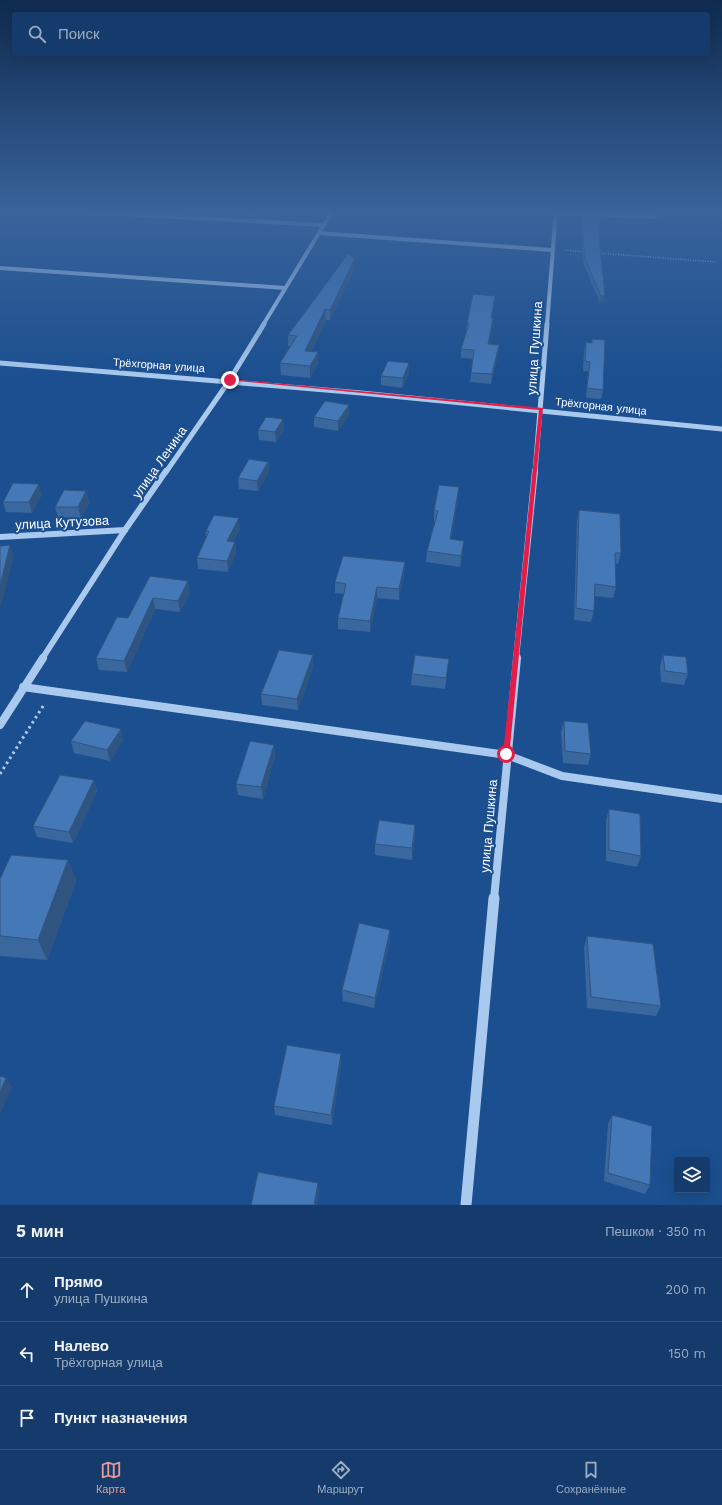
<!DOCTYPE html>
<html lang="ru">
<head>
<meta charset="utf-8">
<style>
	body { margin:0; font-family:"Work Sans",sans-serif; background:#1d4271; color:#f1f3f6 }
	.controls { position:absolute; right:12px; bottom:12px; display:grid; overflow:hidden; border-radius:4px; box-shadow:0 4px 16px #0002 }
	.controls button { width:36px; height:36px; display:grid; place-items:center; padding:0; border:0; border-bottom:1px solid #33557e; background:#143b6b; color:#f1f3f6; font:20px sans-serif }
	.stop { position:absolute; width:12px; height:12px; margin:-9px; border:3px solid #e11d48; border-radius:50%; background:#fff }
	.stop.end { background:#e11d48; border-color:#fff; box-shadow:0 1px 4px #0008 }
	.list { margin:0; padding:0; list-style:none }
	h2 { display:flex; justify-content:space-between; align-items:center; height:52px; margin:0; padding:0 16px; font-size:17px }
	h2 small { font-size:13px; font-weight:400; color:#9dadc1 }
	.list li { display:grid; grid-template-columns:26px 1fr auto; gap:12px; align-items:center; box-sizing:border-box; height:64px; padding:0 16px; border-top:1px solid #33557e }
	.list b { display:block; font-size:15px; white-space:nowrap }
	.list p { margin:0; font-size:13px; white-space:nowrap; color:#9dadc1 }
	.list em { font-size:13px; font-style:normal; color:#9dadc1 }
	.icon { flex:none; width:22px; height:22px; fill:none; stroke:currentColor; stroke-width:2; stroke-linecap:round; stroke-linejoin:round }
	.map { position:relative; flex:none; width:722px; height:1205px; overflow:hidden }
	.search { position:absolute; background:#143b6b; box-shadow:0 4px 16px #0002; left:12px; right:12px; top:12px; height:44px; display:flex; align-items:center; gap:10px; box-sizing:border-box; padding:0 14px; border-radius:4px; color:#9dadc1; font-size:15px }
	.sheet { height:244px; background:#143b6b }
	nav { display:flex; justify-content:space-around; align-items:center; box-sizing:border-box; height:56px; border-top:1px solid #33557e; background:#143b6b; font-size:11px; color:#9dadc1 }
	nav a { display:grid; justify-items:center; gap:2px }
	nav .on { color:#e69b98 }
	.map>svg:first-child { display:block }
	.green { fill:#2e69ad }
	.lines { fill:none; stroke-linecap:round; stroke-linejoin:round }
	.path-far1 { stroke:#a9c9ee; stroke-width:1.5; stroke-dasharray:1 1.5; stroke-linecap:butt }
	.path { stroke:#a9c9ee; stroke-width:3; stroke-dasharray:2.5 3.5; stroke-linecap:butt }
	.minor-far4 { stroke:#a9c9ee; stroke-width:4 }
	.minor-far3 { stroke:#a9c9ee; stroke-width:5 }
	.minor-far2 { stroke:#a9c9ee; stroke-width:6 }
	.minor-far1 { stroke:#a9c9ee; stroke-width:8 }
	.minor { stroke:#a9c9ee; stroke-width:11 }
	.wall { fill:#3a679d }
	.shaded-wall { fill:#305480 }
	.building { fill:#4478b7; stroke:#305480 }
	.route { fill:#e11d48 }
	.labels { text-anchor:middle; stroke-width:4; stroke-linejoin:round; paint-order:stroke }
	.far-street-label { font-size:11px; fill:#fff; stroke:#1b4f8f }
	.street-label { font-size:13px; fill:#fff; stroke:#1b4f8f }
</style>
</head>
<body>
<div class="map">
<svg width="722" height="1205" viewBox="0 0 722 1205">
	<rect width="100%" height="100%" fill="#1b4f8f"/>
	<path class="green" d="M154 210H312L306 219Z"/>
	<g class="lines">
		<g class="path-far1">
			<path d="M565 250 585 252"/>
			<path d="M598 253 716 262"/>
		</g>
		<path class="path" d="M0 774 45 703"/>
		<g class="minor-far4">
			<path d="M50 210 323 225"/>
			<path d="M556 212 655 217"/>
			<path d="M319 233 552 250"/>
			<path d="M0 268 285 288"/>
			<path d="M263 325 333 210"/>
			<path d="M547 325 556 210"/>
		</g>
		<g class="minor-far3">
			<path d="M0 363 361 393 722 429"/>
			<path d="M166 472 229 381 264 324"/>
			<path d="M535 472 547 324"/>
		</g>
		<g class="minor-far2">
			<path d="M0 537 125 530"/>
			<path d="M42 659 125 530 166 471"/>
			<path d="M516 659 535 471"/>
		</g>
		<g class="minor-far1">
			<path d="M23 687 507 755 562 776 722 799"/>
			<path d="M0 725 43 658"/>
			<path d="M494 899 517 658"/>
		</g>
		<path class="minor" d="M466 1205 494 898"/>
	</g>
	<g class="wall">
		<path d="M582 211 599 238 605 295 604 302 600 303 584 265 582 245 581 218Z"/>
		<path d="M355 268 330 320H326L311 352H318V363L310 378 281 375 280 363 291 346H288V335Z"/>
		<path d="M495 296 494 305 492 318H493L492 327 489 344 499 345 498 354 491 384 470 382 473 359 461 358V349L466 333 467 323Z"/>
		<path d="M586 342 603 390 601 399 586 398 588 371H583L584 352Z"/>
		<path d="M409 363V373L402 388 381 385V376Z"/>
		<path d="M349 405V415L338 431 314 427V417Z"/>
		<path d="M283 419 284 429 276 442 259 440 258 430Z"/>
		<path d="M268 462 269 472 258 491 239 489 238 478Z"/>
		<path d="M459 487 458 497 451 540 463 552 460 567 426 562 427 551 435 521H434V510Z"/>
		<path d="M86 491 89 502 81 518 58 517 55 507Z"/>
		<path d="M42 494 32 513 6 512 3 502Z"/>
		<path d="M579 510 621 553 618 564H615L616 587 613 598 594 596V611L591 622 574 620 577 520Z"/>
		<path d="M240 529 233 542H235L236 553 228 572 198 569 197 558 206 537V531Z"/>
		<path d="M405 562 404 573 399 600 377 598 370 632 338 629V618L344 594 335 593V582Z"/>
		<path d="M150 576 190 592 180 612 155 609 127 672 99 670 96 658 128 618Z"/>
		<path d="M313 655V667L298 710 262 705 261 694Z"/>
		<path d="M663 655 688 674 684 685 661 682 660 666Z"/>
		<path d="M449 659 445 689 411 685 412 674Z"/>
		<path d="M564 721 591 754 588 765 563 763 561 732Z"/>
		<path d="M123 740 110 761 74 753 71 741Z"/>
		<path d="M274 745 275 756 263 799 238 795 236 784Z"/>
		<path d="M94 780 97 791 73 843 37 837 33 826Z"/>
		<path d="M609 809 641 856 637 867 606 861V820Z"/>
		<path d="M415 836 412 860 375 855V844Z"/>
		<path d="M68 860 76 881 47 960 0 956V879Z"/>
		<path d="M587 936 661 1006 656 1016 587 1008 584 947Z"/>
		<path d="M390 941 374 1008 343 1001 342 990Z"/>
		<path d="M341 1064 332 1125 275 1115 274 1106Z"/>
		<path d="M612 1115 650 1185 645 1194 604 1181 608 1124Z"/>
	</g>
	<g class="shaded-wall">
		<path d="M355 258V268L330 320V310Z"/>
		<path d="M605 295 604 302 600 303 601 296Z"/>
		<path d="M495 296 494 305 490 327 491 318Z"/>
		<path d="M325 309 326 320 306 362 305 351Z"/>
		<path d="M493 318 492 327 487 353 488 344Z"/>
		<path d="M499 345 498 354 491 384 492 374Z"/>
		<path d="M318 352V363L310 378V366Z"/>
		<path d="M409 363V373L402 388 403 378Z"/>
		<path d="M349 405V415L338 431V421Z"/>
		<path d="M283 419 284 429 276 442 275 432Z"/>
		<path d="M268 462 269 472 258 491 257 481Z"/>
		<path d="M39 484 42 494 32 513 29 502Z"/>
		<path d="M459 487 458 497 449 550 450 539Z"/>
		<path d="M86 491 89 502 81 518 78 507Z"/>
		<path d="M239 518 240 529 228 552 227 541Z"/>
		<path d="M464 541 463 552 460 567 461 556Z"/>
		<path d="M235 542 236 553 228 572 227 561Z"/>
		<path d="M10 545 14 556 3 599 0 607V586Z"/>
		<path d="M405 562 404 573 399 600V589Z"/>
		<path d="M188 581 190 592 180 612 178 601Z"/>
		<path d="M377 587V598L370 632V621Z"/>
		<path d="M153 598 155 609 127 672 124 661Z"/>
		<path d="M313 655V667L298 710 297 699Z"/>
		<path d="M121 729 123 740 110 761 107 750Z"/>
		<path d="M274 745 275 756 263 799 261 787Z"/>
		<path d="M94 780 97 791 73 843 69 832Z"/>
		<path d="M415 825V836L412 860V848Z"/>
		<path d="M68 860 76 881 47 960 38 940Z"/>
		<path d="M390 930V941L374 1008 375 998Z"/>
		<path d="M341 1054V1064L332 1125 331 1115Z"/>
		<path d="M6 1078 12 1087 0 1115V1092Z"/>
		<path d="M318 1183 319 1192 317 1205H314Z"/>
	</g>
	<g class="building">
		<path d="M582 211 600 212 599 238 605 295 601 296 585 258 583 238Z"/>
		<path d="M348 254 355 258 330 310 325 309 305 351 318 352 310 366 280 363 297 336 288 335Z"/>
		<path d="M473 294 495 296 491 318H493L488 344 499 345 492 374 471 373 474 350 461 349 469 324 467 323Z"/>
		<path d="M592 339 605 340 603 390 587 388 590 362 585 361 586 342 592 343Z"/>
		<path d="M388 361 409 363 403 378 381 376Z"/>
		<path d="M325 401 349 405 338 421 314 417Z"/>
		<path d="M266 417 283 419 275 432 258 430Z"/>
		<path d="M249 459 268 462 257 481 238 478Z"/>
		<path d="M13 483 39 484 29 502H3Z"/>
		<path d="M439 485 459 487 450 539 464 541 461 556 427 551 438 511 434 510Z"/>
		<path d="M64 490 86 491 78 507H55Z"/>
		<path d="M579 510 620 514 621 553H615L616 587 595 584 594 611 576 608Z"/>
		<path d="M214 515 239 518 227 541 235 542 227 561 197 558 209 531H206Z"/>
		<path d="M10 545 0 586V546Z"/>
		<path d="M343 556 405 562 399 589 377 587 370 621 338 618 346 584 335 582Z"/>
		<path d="M150 576 188 581 178 601 153 598 124 661 96 658 117 617 128 618Z"/>
		<path d="M279 650 313 655 297 699 261 694Z"/>
		<path d="M415 655 449 659 446 678 412 674Z"/>
		<path d="M663 655 686 657 688 674 665 671Z"/>
		<path d="M85 721 121 729 107 750 71 741Z"/>
		<path d="M564 721 588 723 591 754 565 751Z"/>
		<path d="M250 741 274 745 261 787 236 784Z"/>
		<path d="M60 775 94 780 69 832 33 826Z"/>
		<path d="M609 809 640 814 641 856 609 850Z"/>
		<path d="M379 820 415 825 412 848 375 844Z"/>
		<path d="M11 855 68 860 38 940 0 936V879Z"/>
		<path d="M359 923 390 930 375 998 342 990Z"/>
		<path d="M587 936 653 944 661 1006 591 997Z"/>
		<path d="M287 1045 341 1054 331 1115 274 1106Z"/>
		<path d="M0 1076 6 1078 0 1092Z"/>
		<path d="M612 1115 652 1126 650 1185 608 1173Z"/>
		<path d="M258 1172 318 1183 314 1205H251Z"/>
	</g>
	<linearGradient id="sky" x2="0" y2="1"><stop stop-color="#0f2b4f"/><stop offset="0.56" stop-color="#39639b"/><stop offset="1" stop-color="#39639b" stop-opacity="0"/></linearGradient>
	<rect width="722" height="378" fill="url(#sky)"/>
	<path class="route" d="M227 380 230 379 543 408 509 757H504L503 754 539 410Z"/>
	<g class="labels">
		<g class="far-street-label">
			<text transform="translate(159 365) rotate(4)" y="4">Трёхгорная улица</text>
			<text transform="translate(601 406) rotate(6)" y="4">Трёхгорная улица</text>
		</g>
		<g class="street-label">
			<text transform="translate(534 348) rotate(-86)" y="5">улица Пушкина</text>
			<text transform="translate(159 462) rotate(-55)" y="5">улица Ленина</text>
			<text transform="translate(62 522) rotate(-3)" y="5">улица Кутузова</text>
			<text transform="translate(488 826) rotate(-85)" y="5">улица Пушкина</text>
		</g>
	</g>
</svg>
<div class="controls">
<button><svg class="icon" aria-label="layers" viewBox="0 0 24 24"><path d="M12 4l9 5-9 5-9-5zM3 14l9 5 9-5"/></svg></button>
</div>
<div class="stop" style="left:506px;top:754px"></div>
<div class="stop end" style="left:230px;top:380px"></div>
<div class="search"><svg class="icon" aria-label="search" viewBox="0 0 24 24"><circle cx="10" cy="10" r="6"/><path d="M15 15l6 6"/></svg>Поиск</div>
</div>
<section class="sheet">
<h2>5 мин<small>Пешком · 350 m</small></h2>
<ul class="list">
<li><svg class="icon" aria-label="ahead" viewBox="0 0 24 24"><path d="M12 20V5M6 11l6-6 6 6"/></svg><div><b>Прямо</b><p>улица Пушкина</p></div><em>200 m</em></li>
<li><svg class="icon" aria-label="left" viewBox="0 0 24 24"><path d="M17 20v-9H6M10 6l-5 5 5 5"/></svg><div><b>Налево</b><p>Трёхгорная улица</p></div><em>150 m</em></li>
<li><svg class="icon" aria-label="arrive" viewBox="0 0 24 24"><path d="M6 21V4h12l-3 4 3 4H6"/></svg><div><b>Пункт назначения</b></div></li>
</ul>
</section>
<nav>
<a class="on"><svg class="icon" aria-label="map" viewBox="0 0 24 24"><path d="M3 6l6-2 6 2 6-2v14l-6 2-6-2-6 2zM9 4v14M15 6v14"/></svg>Карта</a>
<a><svg class="icon" aria-label="directions" viewBox="0 0 24 24"><path d="M12 3l9 9-9 9-9-9zM9 14v-3h6M13 9l2 2-2 2"/></svg>Маршрут</a>
<a><svg class="icon" aria-label="saved" viewBox="0 0 24 24"><path d="M7 4h10v16l-5-4-5 4z"/></svg>Сохранённые</a>
</nav>
</body>
</html>
